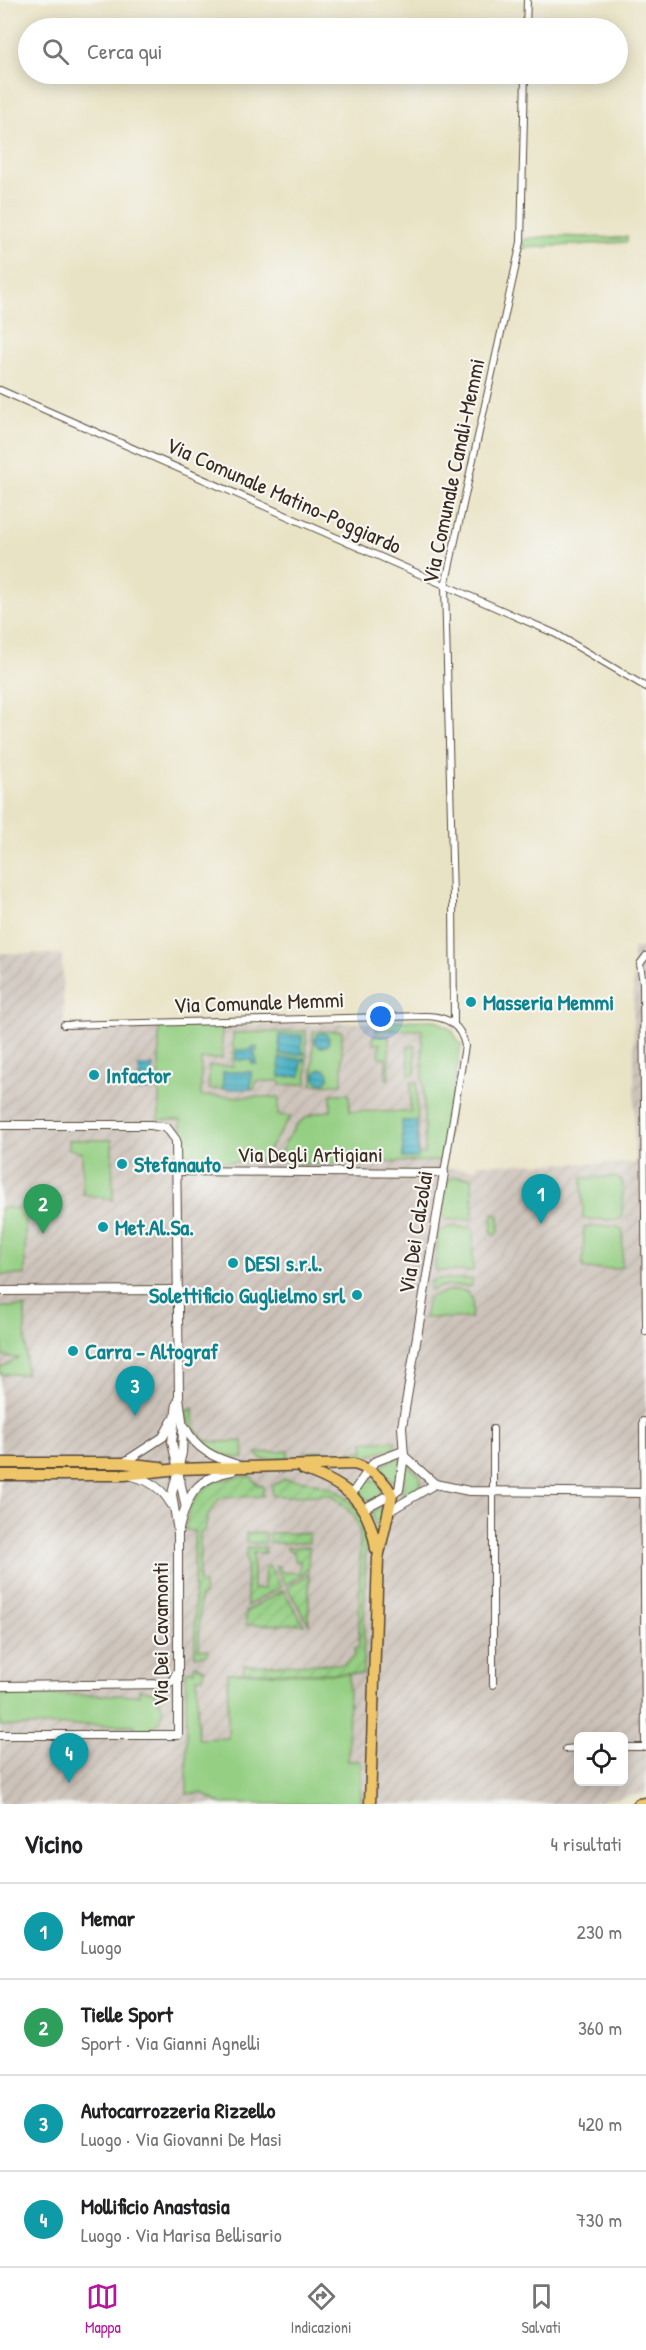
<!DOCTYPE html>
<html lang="it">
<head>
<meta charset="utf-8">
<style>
	body { margin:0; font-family:"Patrick Hand",sans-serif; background:#f6f6f6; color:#202124 }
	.controls { position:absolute; right:18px; bottom:18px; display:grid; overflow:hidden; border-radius:9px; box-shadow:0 3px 15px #0003 }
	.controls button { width:54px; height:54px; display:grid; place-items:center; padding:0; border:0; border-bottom:2px solid #e0e0e0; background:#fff; color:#202124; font:30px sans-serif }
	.you { position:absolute; left:381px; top:1017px; width:21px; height:21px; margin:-15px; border:4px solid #fff; border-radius:50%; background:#1a73e8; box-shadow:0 0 0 9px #1a73e833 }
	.badge { display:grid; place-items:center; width:39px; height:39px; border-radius:50%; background:#b5179e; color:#fff; font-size:20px; font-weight:700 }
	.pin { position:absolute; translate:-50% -50px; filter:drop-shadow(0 2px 3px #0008) }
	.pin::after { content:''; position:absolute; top:32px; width:21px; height:18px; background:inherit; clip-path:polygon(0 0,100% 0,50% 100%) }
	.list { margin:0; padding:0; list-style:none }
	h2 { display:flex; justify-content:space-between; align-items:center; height:78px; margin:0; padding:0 24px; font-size:26px }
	h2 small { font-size:20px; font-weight:400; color:#757577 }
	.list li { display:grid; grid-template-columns:39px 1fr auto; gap:18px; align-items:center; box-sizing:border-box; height:96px; padding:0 24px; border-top:2px solid #e0e0e0 }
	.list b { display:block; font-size:22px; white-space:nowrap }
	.list p { margin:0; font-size:20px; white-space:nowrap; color:#757577 }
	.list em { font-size:20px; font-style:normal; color:#757577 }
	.icon { flex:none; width:33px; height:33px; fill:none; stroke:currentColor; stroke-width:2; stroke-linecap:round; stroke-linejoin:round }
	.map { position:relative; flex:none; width:646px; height:1804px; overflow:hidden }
	.search { position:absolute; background:#fff; box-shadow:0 3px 15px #0003; left:18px; right:18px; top:18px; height:66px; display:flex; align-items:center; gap:15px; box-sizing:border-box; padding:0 21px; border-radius:33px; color:#757577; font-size:22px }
	.sheet { height:462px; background:#fff }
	nav { display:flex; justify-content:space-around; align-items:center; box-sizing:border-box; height:84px; border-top:2px solid #e0e0e0; background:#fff; font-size:16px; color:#757577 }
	nav a { display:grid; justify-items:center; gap:3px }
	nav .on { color:#b5179e }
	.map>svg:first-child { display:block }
	.industrial { fill:url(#industrial-furrows); fill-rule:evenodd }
	.grass { fill:#94cf83; stroke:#687c50; stroke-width:1.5 }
	.garden { fill:url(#garden-furrows); stroke:#687c50; stroke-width:1.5 }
	.water { fill:url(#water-rules); stroke:#406d70; stroke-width:1.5 }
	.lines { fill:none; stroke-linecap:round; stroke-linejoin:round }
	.minor-casing { stroke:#554637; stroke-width:8 }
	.tertiary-casing { stroke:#554637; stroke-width:10 }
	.primary-casing { stroke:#554637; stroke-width:13 }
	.minor { stroke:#fff; stroke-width:6 }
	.tertiary { stroke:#fff; stroke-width:8 }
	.primary { stroke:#eec569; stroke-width:10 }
	.culture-dot { fill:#0f9aa8; stroke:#f6f6f2; stroke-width:2 }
	.labels { text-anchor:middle; stroke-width:4.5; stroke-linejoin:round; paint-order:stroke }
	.street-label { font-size:22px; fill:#3b2a1e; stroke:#f6f6f2 }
	.culture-label { font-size:22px; font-weight:bold; fill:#0d838f; stroke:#f6f6f2; text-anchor:start }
</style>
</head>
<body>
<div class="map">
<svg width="646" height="1804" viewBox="0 0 646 1804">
	<defs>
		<pattern id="industrial-furrows" width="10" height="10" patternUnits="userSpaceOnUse" patternTransform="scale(1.5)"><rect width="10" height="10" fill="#ccc2b9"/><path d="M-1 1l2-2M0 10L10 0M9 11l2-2" fill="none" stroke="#b0a79f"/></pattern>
		<pattern id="garden-furrows" width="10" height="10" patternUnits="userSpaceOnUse" patternTransform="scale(1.5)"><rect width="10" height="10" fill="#94cf83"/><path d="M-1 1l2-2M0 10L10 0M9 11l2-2" fill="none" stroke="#80b271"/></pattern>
		<pattern id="water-rules" width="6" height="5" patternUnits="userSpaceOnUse" patternTransform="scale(1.5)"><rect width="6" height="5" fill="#45b0c3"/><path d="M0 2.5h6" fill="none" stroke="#3b8f9e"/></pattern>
	</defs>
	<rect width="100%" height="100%" fill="#f6f6f2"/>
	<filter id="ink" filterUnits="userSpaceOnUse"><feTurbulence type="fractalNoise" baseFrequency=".0167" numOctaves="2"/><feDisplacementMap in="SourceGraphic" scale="12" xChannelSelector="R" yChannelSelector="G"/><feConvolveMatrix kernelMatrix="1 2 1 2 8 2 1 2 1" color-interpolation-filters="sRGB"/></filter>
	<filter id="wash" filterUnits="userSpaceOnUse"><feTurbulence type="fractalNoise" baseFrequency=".008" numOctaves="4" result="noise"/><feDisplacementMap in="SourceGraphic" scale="24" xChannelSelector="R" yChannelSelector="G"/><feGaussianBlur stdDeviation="1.35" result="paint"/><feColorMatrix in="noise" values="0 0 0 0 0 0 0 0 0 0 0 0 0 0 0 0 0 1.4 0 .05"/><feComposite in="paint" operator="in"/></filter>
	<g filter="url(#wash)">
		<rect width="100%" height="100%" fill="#e9e3c5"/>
		<path class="industrial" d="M633 948H646V1793L585 1804H0V953L62 954 64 1029 440 1021 452 1030 461 1045 443 1168 477 1169 478 1164 635 1163ZM578 1736H624V1782H578Z"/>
		<g class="grass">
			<path d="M553 236 621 238 627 236V242L522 248 524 239Z"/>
			<path d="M436 1020 452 1030 461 1045 443 1161 290 1164 282 1159 280 1153C293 1127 301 1112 331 1111V1094H349L350 1111 410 1112 411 1082H417L418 1154H425L422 1030H376L375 1021Z"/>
			<path d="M222 1025V1059H201V1096L279 1097 278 1115 291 1116 264 1157 257 1163 192 1160 183 1150 181 1120H159V1026Z"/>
			<path d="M306 1031 307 1084 280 1085V1081H256L255 1089H251V1072H223V1089H209V1066H233V1033Z"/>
			<path d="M313 1031H342V1084L313 1085Z"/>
			<path d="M373 1036H389V1079H386V1058L379 1057 380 1044H373Z"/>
			<path d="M408 1046H415V1074H409Z"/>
			<path d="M69 1140H112L113 1200 83 1194 82 1152 69 1149Z"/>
			<path d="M453 1177H472L473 1219 447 1220 442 1214 447 1182Z"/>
			<path d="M616 1177 623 1182 622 1217 618 1220 583 1219 582 1178Z"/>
			<rect x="0" y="1208" width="25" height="67"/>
			<path d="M493 1213 499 1216V1232L494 1236 491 1232Z"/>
			<path d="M616 1226 623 1231 622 1266 617 1269H583L584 1227Z"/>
			<path d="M448 1227 473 1228V1271H439L435 1269 438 1232Z"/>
			<path d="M436 1279H472L471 1286H444L429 1290 431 1282Z"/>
			<path d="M460 1290 467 1292 473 1300 471 1318H424L428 1298 447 1291Z"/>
			<path d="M0 1307H25L26 1374H0V1366L3 1367 18 1358 3 1356Z"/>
			<path d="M193 1408C193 1448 210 1442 243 1441L244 1458C212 1458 194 1441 185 1412Z"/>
			<path d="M364 1441H396L394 1448 368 1456 351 1458V1452L364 1451Z"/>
			<path d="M288 1451V1458L261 1459 256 1453Z"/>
			<path d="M327 1451 326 1458H304V1452Z"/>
			<path d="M400 1456V1467L395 1482 375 1469Z"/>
			<path d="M406 1464 420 1475V1485L416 1492 402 1496Z"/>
			<circle cx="371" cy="1490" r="10"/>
			<path d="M385 1503 378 1532 372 1513Z"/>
			<path d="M194 1665 205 1669 203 1677 197 1678 198 1739 228 1738V1673L349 1674 348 1761H361V1804H221L202 1793 187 1794 186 1671H194Z"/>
			<path d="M139 1689 156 1693 163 1709 159 1723 147 1730 134 1731V1725L0 1726V1695H139Z"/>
		</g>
		<g class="garden">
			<path d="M251 1476 257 1484 263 1486V1496L220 1498 208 1515 205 1531 200 1532 199 1583 204 1584V1595L200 1596 199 1649 209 1650 207 1655 195 1656 194 1531 185 1530C191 1486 209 1478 251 1476Z"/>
			<path d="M284 1479C325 1481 358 1491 366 1537L363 1674 243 1672 244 1665 343 1664 354 1657 355 1648 359 1647 360 1532 354 1516 332 1495 272 1496V1486Z"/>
			<rect x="246" y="1533" width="19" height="10"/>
			<rect x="269" y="1533" width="40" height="10"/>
			<path d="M265 1547V1553H253V1589H264L265 1567 269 1566 281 1587 247 1606 246 1548Z"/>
			<path d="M287 1547H309L308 1571 285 1585 275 1566H279L282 1572 299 1573 300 1561H295L294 1551 287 1550Z"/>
			<path d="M309 1574V1624L287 1588Z"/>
			<path d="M283 1590 304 1624 246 1625V1611Z"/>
		</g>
		<g class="water">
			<circle cx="322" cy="1040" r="7"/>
			<path d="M279 1035H302V1051L305 1054 280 1055Z"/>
			<path d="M252 1047H257V1051H254L257 1064H252V1060H236V1050H252Z"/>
			<path d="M279 1058H304L305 1061H301V1076L280 1077Z"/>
			<path d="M139 1066H153V1090L140 1091Z"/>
			<circle cx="322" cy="1076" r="7"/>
			<rect x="223" y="1072" width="28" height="17"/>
			<path d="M402 1121H417L418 1158H403Z"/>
		</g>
	</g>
	<g filter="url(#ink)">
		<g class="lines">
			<defs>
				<g id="minor">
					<path d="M526 28 527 0"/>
					<path d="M0 390 556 634 646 687"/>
					<path d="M646 956 640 964 643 983 646 1332"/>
					<path d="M454 1023 453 898 445 586 521 242 525 74"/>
					<path d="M64 1025 425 1016C446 1016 461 1024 465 1046L444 1173"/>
					<path d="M493 1429V1685"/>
					<path d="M624 1747H645L643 1421"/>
					<path d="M566 1749 578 1748"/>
				</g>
				<g id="tertiary">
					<path d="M0 1125H151L167 1128 176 1140 179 1397 183 1428 182 1453 172 1494 178 1532V1735H0"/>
					<path d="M177 1171 444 1173 402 1427 404 1456 399 1490 365 1508"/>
					<path d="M0 1291 179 1290"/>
					<path d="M177 1403 172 1442 185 1504"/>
					<path d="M185 1427C196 1450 215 1458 238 1465"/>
					<path d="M404 1456 435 1484 469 1491 643 1493"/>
					<path d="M123 1463 163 1437 172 1421"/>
					<path d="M132 1476C149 1480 162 1488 171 1504"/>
					<path d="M352 1494 374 1462 403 1451"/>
					<path d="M391 1510 435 1484"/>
					<path d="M179 1529C187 1495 196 1478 232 1471"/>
					<path d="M0 1686 167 1684 173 1680 178 1670"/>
				</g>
				<g id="primary">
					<path d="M0 1463H123L160 1467"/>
					<path d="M303 1469C347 1485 369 1501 376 1549"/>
					<path d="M0 1475H125L178 1469 354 1464C369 1468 387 1481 392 1496L378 1558 370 1804"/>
					<path d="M639 1804 646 1803"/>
				</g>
			</defs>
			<use href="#minor" class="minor-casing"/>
			<use href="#tertiary" class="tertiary-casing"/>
			<use href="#primary" class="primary-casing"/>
			<use href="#minor" class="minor"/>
			<use href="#tertiary" class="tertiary"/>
			<use href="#primary" class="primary"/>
		</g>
	</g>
	<g class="culture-dot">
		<circle cx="471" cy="1002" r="6"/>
		<circle cx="94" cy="1075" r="6"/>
		<circle cx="122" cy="1164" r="6"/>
		<circle cx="103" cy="1227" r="6"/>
		<circle cx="233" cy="1263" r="6"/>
		<circle cx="357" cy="1295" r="6"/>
		<circle cx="73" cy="1351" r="6"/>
	</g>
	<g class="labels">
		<g class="street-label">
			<text transform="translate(453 471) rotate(-78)" y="8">Via Comunale Canali-Memmi</text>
			<text transform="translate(284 495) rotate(24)" y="8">Via Comunale Matino-Poggiardo</text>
			<text transform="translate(259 1002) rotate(-2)" y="8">Via Comunale Memmi</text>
			<text x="310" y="1162">Via Degli Artigiani</text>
			<text transform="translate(415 1232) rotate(-81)" y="8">Via Dei Calzolai</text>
			<text transform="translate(160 1634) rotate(-90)" y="8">Via Dei Cavamonti</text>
		</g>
		<g class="culture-label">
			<text x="483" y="1010">Masseria Memmi</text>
			<text x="106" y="1083">Infactor</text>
			<text x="134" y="1172">Stefanauto</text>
			<text x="115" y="1235">Met.Al.Sa.</text>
			<text x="245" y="1271">DESI s.r.l.</text>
			<text x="345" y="1303" text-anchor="end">Solettificio Guglielmo srl</text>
			<text x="85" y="1359">Carra - Altograf</text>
		</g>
	</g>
</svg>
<div class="controls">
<button><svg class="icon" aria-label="locate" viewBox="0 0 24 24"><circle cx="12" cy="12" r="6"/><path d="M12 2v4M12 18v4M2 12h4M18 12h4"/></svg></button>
</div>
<div class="you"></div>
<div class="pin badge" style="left:541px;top:1224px;background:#0f9aa8">1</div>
<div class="pin badge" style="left:43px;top:1234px;background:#2e9e5b">2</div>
<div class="pin badge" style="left:135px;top:1416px;background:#0f9aa8">3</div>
<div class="pin badge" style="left:69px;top:1783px;background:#0f9aa8">4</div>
<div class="search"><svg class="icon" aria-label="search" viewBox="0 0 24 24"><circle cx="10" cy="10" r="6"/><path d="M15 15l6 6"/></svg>Cerca qui</div>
</div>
<section class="sheet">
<h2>Vicino<small>4 risultati</small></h2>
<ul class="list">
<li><span class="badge" style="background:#0f9aa8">1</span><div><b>Memar</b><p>Luogo</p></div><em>230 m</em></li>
<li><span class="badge" style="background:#2e9e5b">2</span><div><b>Tielle Sport</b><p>Sport · Via Gianni Agnelli</p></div><em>360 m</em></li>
<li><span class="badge" style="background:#0f9aa8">3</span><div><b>Autocarrozzeria Rizzello</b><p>Luogo · Via Giovanni De Masi</p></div><em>420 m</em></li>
<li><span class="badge" style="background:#0f9aa8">4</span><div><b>Mollificio Anastasia</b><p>Luogo · Via Marisa Bellisario</p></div><em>730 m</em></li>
</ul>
</section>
<nav>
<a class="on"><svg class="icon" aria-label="map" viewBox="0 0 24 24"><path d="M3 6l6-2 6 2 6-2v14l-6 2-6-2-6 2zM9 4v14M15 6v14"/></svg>Mappa</a>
<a><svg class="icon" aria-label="directions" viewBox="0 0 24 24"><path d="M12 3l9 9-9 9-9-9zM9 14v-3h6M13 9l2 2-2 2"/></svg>Indicazioni</a>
<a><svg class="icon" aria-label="saved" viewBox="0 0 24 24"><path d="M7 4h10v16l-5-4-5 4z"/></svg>Salvati</a>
</nav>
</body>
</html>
